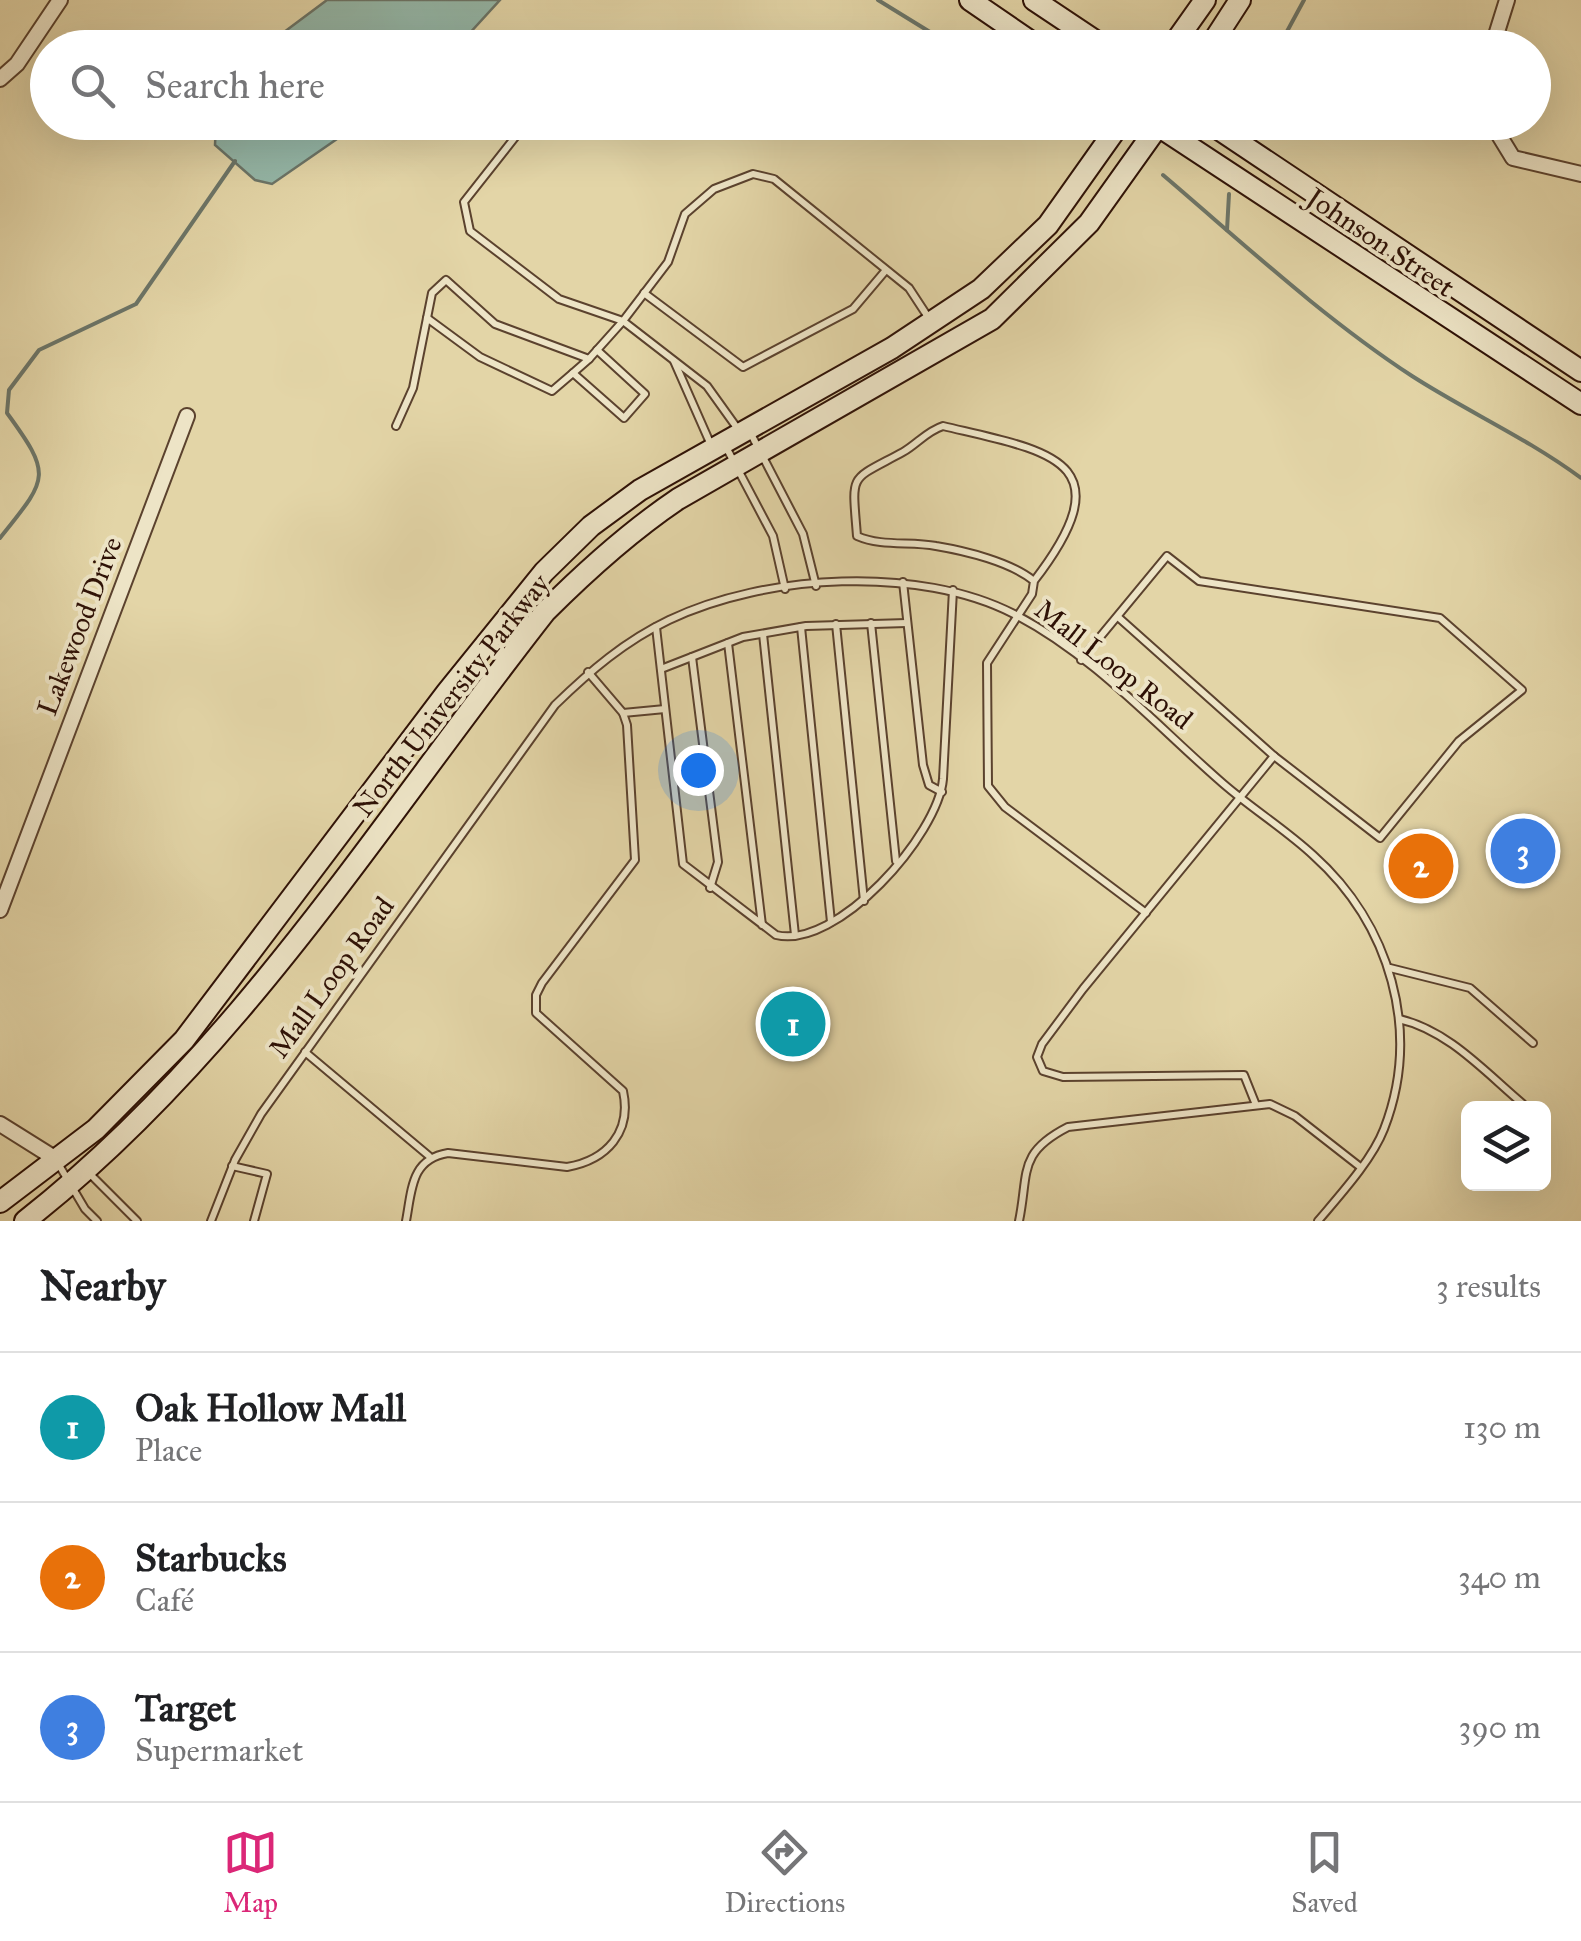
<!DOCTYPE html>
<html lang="en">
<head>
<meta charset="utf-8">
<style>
	body { margin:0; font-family:"IM FELL Great Primer",serif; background:#f2f2f2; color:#202124 }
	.controls { position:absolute; right:30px; bottom:30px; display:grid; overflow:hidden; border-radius:15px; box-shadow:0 10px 40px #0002 }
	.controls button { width:90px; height:90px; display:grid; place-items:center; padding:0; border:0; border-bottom:2px solid #e0e0e0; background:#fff; color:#202124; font:50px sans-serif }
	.you { position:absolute; left:698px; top:770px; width:35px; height:35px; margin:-25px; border:8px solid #fff; border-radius:50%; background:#1a73e8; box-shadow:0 0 0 15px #1a73e833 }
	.badge { display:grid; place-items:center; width:65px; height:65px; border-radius:50%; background:#db2777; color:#fff; font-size:32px; font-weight:700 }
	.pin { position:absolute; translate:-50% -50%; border:5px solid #fff; box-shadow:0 2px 10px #0006 }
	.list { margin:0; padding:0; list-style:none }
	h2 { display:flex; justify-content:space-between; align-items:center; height:130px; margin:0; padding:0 40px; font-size:42px }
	h2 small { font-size:32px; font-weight:400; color:#757577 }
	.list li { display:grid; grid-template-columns:65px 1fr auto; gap:30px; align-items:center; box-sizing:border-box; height:150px; padding:0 40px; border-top:2px solid #e0e0e0 }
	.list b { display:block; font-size:38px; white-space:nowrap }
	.list p { margin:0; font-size:32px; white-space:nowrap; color:#757577 }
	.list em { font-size:32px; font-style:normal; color:#757577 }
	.icon { flex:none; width:55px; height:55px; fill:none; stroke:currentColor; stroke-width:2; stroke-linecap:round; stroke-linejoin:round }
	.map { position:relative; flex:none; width:1581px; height:1221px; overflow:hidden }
	.search { position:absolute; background:#fff; box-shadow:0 10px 40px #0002; left:30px; right:30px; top:30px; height:110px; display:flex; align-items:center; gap:25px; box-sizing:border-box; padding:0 35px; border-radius:55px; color:#757577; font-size:38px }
	.sheet { height:580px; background:#fff }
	nav { display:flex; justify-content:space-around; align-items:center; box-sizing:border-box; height:140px; border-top:2px solid #e0e0e0; background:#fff; font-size:28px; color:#757577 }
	nav a { display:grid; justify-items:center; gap:5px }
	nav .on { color:#db2777 }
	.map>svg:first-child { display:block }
	.water { fill:#95b8a9; stroke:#6c7568; stroke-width:2.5 }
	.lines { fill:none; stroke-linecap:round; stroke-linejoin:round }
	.stream { stroke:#6c7568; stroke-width:4 }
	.lane-casing { stroke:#5b422e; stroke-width:10 }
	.street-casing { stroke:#5b422e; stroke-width:18 }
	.secondary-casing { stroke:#2e1106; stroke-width:24 }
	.lane { stroke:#ede4c6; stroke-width:6 }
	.street { stroke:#ede4c6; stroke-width:14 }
	.secondary { stroke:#ede4c6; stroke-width:20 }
	.labels { text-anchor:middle; stroke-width:8; stroke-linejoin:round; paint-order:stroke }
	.street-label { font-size:28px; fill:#2e1106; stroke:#ede4c6 }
</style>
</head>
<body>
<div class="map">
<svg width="1581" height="1221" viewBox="0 0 1581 1221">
	<rect width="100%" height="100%" fill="#e3d5a7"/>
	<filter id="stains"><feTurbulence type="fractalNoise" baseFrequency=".002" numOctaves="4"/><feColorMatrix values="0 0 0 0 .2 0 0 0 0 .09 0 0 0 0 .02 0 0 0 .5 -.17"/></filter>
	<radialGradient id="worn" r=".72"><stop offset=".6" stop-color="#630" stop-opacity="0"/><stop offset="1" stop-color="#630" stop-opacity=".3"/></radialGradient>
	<g class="water">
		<path d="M327 0H500L457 47H264Z"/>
		<path d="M216 122H359L360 123 272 184 255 180 215 145Z"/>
	</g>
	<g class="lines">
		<g class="stream">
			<path d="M878 0 956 48"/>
			<path d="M1278 48 1304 0"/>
			<path d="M1079 122 1093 129"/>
			<path d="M1163 175C1244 244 1322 317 1412 376 1468 412 1527 438 1581 478"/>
			<path d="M1227 230 1229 194"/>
			<path d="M0 538C48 478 53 476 7 413L9 390 39 350 136 304 235 161"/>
		</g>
		<defs>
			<g id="lane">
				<path d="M644 293 743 367 853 309 886 270"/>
				<path d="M427 318 480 357 552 391 573 373 624 418 645 394 597 350"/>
				<path d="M674 361 711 445"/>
				<path d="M573 373 589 359"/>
				<path d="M396 426 413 388 432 293 446 280 495 324 589 359 623 321 559 299 470 231 464 202 527 122"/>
				<path d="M740 432 707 386 623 321 668 262 685 214 714 189 753 174 774 179 909 288 928 317"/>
				<path d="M750 432 803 534 816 586"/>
				<path d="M726 447 773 536 785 589"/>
				<path d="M1034 581C1128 459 1048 451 943 426 927 431 917 444 903 452 848 482 852 471 857 536 882 547 910 541 936 546 966 551 1011 562 1034 581L1032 594 987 663 988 786 1005 807 1146 913"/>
				<path d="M903 582 923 765 929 785 942 792"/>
				<path d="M1118 617 1274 756"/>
				<path d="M871 623 896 861"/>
				<path d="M836 624 864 901"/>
				<path d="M656 627 683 864 776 935C837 950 938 835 943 779L953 590"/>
				<path d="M801 627 831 922"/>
				<path d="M763 634 795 935"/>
				<path d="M728 643 762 925"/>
				<path d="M692 657 718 862 710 888"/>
				<path d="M1081 660 1167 556 1199 581 1440 618 1522 690 1459 741 1380 838 1274 756 1083 989 1042 1044 1037 1057 1043 1071 1063 1077 1244 1075 1256 1105"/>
				<path d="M661 669 743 637 806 626 907 623"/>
				<path d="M623 713 665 709"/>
				<path d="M1390 968 1470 988 1533 1043"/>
				<path d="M1399 1019C1448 1030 1485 1072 1523 1104"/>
				<path d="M305 1052 429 1156"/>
				<path d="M59 1165 85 1209 97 1221"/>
				<path d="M232 1166 267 1174 254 1221"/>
				<path d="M89 1173 137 1221"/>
				<path d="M211 1221 235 1160 261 1114 555 705C590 671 625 641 669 620 765 574 919 565 1014 614 1092 654 1154 723 1219 780 1249 807 1284 828 1313 855 1390 924 1422 1031 1384 1129 1372 1160 1340 1195 1318 1221"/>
				<path d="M406 1221C412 1189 411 1159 448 1153L567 1167C607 1160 632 1132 623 1091L536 1013V995L542 983 635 860 627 725 623 713 588 672"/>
				<path d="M1019 1221C1029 1173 1017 1153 1068 1127L1270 1104 1295 1116 1359 1166"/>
			</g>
			<g id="street">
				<path d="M1492 48 1507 0"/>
				<path d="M0 79 17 64 60 0"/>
				<path d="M1491 122 1513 158 1581 174"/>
				<path d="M0 910 187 416"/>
				<path d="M0 1124 56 1159"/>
			</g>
			<g id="secondary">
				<path d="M970 0 1040 48"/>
				<path d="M1034 0 1106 48"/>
				<path d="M1171 48 1205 0"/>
				<path d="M1209 48 1240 0"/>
				<path d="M1152 122 1581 404"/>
				<path d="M1208 122 1581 371"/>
				<path d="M0 1202 96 1129 184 1040 447 692 544 572 591 526 640 490 892 348 981 289 1048 225 1121 122"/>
				<path d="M25 1221C237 1055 380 822 545 612 587 570 629 532 678 499L992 319 1089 223 1161 122"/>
			</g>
		</defs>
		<use href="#lane" class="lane-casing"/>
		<use href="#street" class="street-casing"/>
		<use href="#secondary" class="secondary-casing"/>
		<use href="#lane" class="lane"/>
		<use href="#street" class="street"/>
		<use href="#secondary" class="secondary"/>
	</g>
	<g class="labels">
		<g class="street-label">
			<text transform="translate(1381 242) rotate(34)" y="10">Johnson Street</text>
			<text transform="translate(79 626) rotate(-69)" y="10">Lakewood Drive</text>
			<text transform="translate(1114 664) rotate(38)" y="10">Mall Loop Road</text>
			<text transform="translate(451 695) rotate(-52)" y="10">North University Parkway</text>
			<text transform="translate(331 977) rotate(-54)" y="10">Mall Loop Road</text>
		</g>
	</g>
	<rect width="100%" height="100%" filter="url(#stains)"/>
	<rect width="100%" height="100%" fill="url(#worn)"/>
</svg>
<div class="controls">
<button><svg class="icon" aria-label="layers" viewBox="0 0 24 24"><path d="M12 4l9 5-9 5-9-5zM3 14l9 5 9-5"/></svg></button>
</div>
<div class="you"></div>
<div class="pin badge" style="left:793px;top:1024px;background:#0f9aa8">1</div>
<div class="pin badge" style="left:1421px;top:866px;background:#e8710a">2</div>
<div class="pin badge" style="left:1523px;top:851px;background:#3f7fe0">3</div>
<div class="search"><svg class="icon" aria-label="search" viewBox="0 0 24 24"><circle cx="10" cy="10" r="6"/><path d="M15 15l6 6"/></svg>Search here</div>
</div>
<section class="sheet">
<h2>Nearby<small>3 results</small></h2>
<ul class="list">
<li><span class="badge" style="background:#0f9aa8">1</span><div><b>Oak Hollow Mall</b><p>Place</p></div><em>130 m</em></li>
<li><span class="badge" style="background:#e8710a">2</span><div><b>Starbucks</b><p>Café</p></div><em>340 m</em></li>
<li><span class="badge" style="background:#3f7fe0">3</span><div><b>Target</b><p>Supermarket</p></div><em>390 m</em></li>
</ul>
</section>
<nav>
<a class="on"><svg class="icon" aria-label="map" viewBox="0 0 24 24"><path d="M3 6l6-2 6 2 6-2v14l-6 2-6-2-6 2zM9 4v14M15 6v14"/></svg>Map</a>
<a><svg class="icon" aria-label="directions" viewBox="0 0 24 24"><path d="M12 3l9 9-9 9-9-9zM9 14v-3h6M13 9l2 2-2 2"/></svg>Directions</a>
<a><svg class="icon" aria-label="saved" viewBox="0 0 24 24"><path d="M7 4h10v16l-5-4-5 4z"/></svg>Saved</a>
</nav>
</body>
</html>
